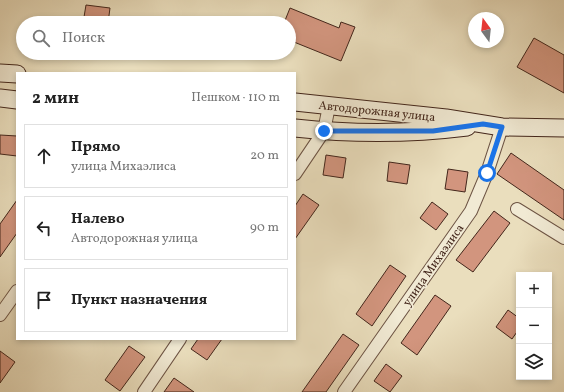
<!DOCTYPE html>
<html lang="ru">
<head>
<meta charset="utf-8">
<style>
	body { margin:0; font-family:Vollkorn,serif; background:#f6f6f6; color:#222 }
	.controls { position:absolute; right:12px; bottom:12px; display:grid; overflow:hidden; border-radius:0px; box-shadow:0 2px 6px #0003 }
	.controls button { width:36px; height:36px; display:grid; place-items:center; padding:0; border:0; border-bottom:1px solid #e0e0e0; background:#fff; color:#222; font:20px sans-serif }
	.compass { position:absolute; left:468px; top:12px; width:36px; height:36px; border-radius:50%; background:#fff; box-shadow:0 2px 6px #0003; rotate:345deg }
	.stop { position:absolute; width:12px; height:12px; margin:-9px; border:3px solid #1a73e8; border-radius:50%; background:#fff }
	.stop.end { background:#1a73e8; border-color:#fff; box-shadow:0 1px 4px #0008 }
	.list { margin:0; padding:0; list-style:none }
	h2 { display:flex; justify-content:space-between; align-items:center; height:52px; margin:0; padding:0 16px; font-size:17px }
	h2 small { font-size:13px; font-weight:400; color:#767676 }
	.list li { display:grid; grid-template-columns:26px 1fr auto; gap:12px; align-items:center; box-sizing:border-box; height:64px; margin:0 8px 8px; padding:0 8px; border:1px solid #e0e0e0; border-radius:0px }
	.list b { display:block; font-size:15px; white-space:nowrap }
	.list p { margin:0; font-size:13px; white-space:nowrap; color:#767676 }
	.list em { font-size:13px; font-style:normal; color:#767676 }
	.icon { flex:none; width:22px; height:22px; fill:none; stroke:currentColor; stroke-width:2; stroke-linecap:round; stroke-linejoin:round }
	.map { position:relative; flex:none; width:564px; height:392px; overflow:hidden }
	.search { position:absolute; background:#fff; box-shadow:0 2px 6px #0003; left:16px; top:16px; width:280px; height:44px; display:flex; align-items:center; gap:10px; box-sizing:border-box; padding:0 14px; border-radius:22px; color:#767676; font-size:15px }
	.panel { position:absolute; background:#fff; box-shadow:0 2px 6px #0003; left:16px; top:72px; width:280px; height:268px; border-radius:0px }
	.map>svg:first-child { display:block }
	.building { fill:#d2957e; stroke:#43261b }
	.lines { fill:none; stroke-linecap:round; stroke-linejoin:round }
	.street-casing { stroke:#6d5444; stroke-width:14 }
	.secondary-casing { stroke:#43261b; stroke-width:19 }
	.street { stroke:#f1ead4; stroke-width:12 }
	.secondary { stroke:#f1ead4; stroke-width:17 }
	.route { stroke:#1a73e8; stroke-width:5 }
	.labels { text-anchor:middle; stroke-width:3.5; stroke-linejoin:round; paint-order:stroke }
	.street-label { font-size:12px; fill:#43261b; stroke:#f1ead4 }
</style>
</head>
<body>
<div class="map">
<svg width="564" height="392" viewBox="0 0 564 392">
	<rect width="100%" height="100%" fill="#eadebd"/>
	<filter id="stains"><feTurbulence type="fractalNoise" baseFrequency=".005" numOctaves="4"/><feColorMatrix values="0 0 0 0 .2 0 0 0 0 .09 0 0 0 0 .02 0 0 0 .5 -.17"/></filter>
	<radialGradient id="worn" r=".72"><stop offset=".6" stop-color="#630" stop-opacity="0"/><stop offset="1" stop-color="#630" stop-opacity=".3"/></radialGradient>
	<g class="building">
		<path d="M86 5 110 8 108 23H83Z"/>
		<path d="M290 8 339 28 341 22 355 27 341 61 289 40V23H284Z"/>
		<path d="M534 38 564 55V93L517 67Z"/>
		<path d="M0 135 17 136V156L0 154Z"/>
		<path d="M511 153 564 190V220L497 174Z"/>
		<path d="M326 155 346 158 343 178 323 175Z"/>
		<path d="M389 162 410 165 407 184 387 181Z"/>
		<path d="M448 169 468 172 465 192 445 189Z"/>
		<path d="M303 194 319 205 295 239V206Z"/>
		<path d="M17 200V233L0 257V224Z"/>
		<path d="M432 202 448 214 436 230 420 218Z"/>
		<path d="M494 211 510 223 473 272 456 260Z"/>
		<path d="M390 265 406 276 372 326 356 314Z"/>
		<path d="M435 295 451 306 417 355 401 343Z"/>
		<path d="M508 310 519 318V329L512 339 496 327Z"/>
		<path d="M343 334 359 345 326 392H302Z"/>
		<path d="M198 339H222L207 360 191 349Z"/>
		<path d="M129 346 145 357 120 391 105 380Z"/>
		<path d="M0 351 15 362 0 383Z"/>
		<path d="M386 364 402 376 390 392 374 381Z"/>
		<path d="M174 378 194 392H164Z"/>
	</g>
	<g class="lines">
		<defs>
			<g id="street">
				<path d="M295 174 324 131 329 106"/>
				<path d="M517 209 564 238"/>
				<path d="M0 315 17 291"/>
				<path d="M144 392 180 339"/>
				<path d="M344 392 471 211 487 173 502 127"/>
			</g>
			<g id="secondary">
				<path d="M0 73 17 74"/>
				<path d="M0 98 17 100"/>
				<path d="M295 102 446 118 502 127 564 128"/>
				<path d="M295 128C351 134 411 134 467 127"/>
			</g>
		</defs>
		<use href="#street" class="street-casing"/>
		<use href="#secondary" class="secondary-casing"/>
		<use href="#street" class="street"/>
		<use href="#secondary" class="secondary"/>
	</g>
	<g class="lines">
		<path class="route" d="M324 131H433L483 124 502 127 487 173"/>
	</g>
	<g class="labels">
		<g class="street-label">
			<text transform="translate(377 111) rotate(6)" y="4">Автодорожная улица</text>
			<text transform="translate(433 265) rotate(-55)" y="4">улица Михаэлиса</text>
		</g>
	</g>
	<rect width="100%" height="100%" filter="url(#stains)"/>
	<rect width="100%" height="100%" fill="url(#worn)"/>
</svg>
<div class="controls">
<button>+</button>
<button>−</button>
<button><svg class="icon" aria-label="layers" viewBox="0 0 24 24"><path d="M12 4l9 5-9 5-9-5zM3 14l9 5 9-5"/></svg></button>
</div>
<svg class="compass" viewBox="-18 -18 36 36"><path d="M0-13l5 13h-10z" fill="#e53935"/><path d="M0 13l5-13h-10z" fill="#767676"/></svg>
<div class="stop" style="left:487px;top:173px"></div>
<div class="stop end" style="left:324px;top:131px"></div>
<div class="search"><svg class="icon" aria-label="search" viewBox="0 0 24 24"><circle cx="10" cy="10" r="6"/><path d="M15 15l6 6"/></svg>Поиск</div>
<section class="panel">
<h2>2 мин<small>Пешком · 110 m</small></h2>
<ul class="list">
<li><svg class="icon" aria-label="ahead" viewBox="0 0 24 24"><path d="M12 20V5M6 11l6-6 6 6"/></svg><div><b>Прямо</b><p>улица Михаэлиса</p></div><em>20 m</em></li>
<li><svg class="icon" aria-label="left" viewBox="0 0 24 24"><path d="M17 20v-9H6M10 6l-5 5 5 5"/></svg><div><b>Налево</b><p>Автодорожная улица</p></div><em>90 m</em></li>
<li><svg class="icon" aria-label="arrive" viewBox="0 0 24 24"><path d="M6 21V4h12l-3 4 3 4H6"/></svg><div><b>Пункт назначения</b></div></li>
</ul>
</section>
</div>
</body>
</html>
